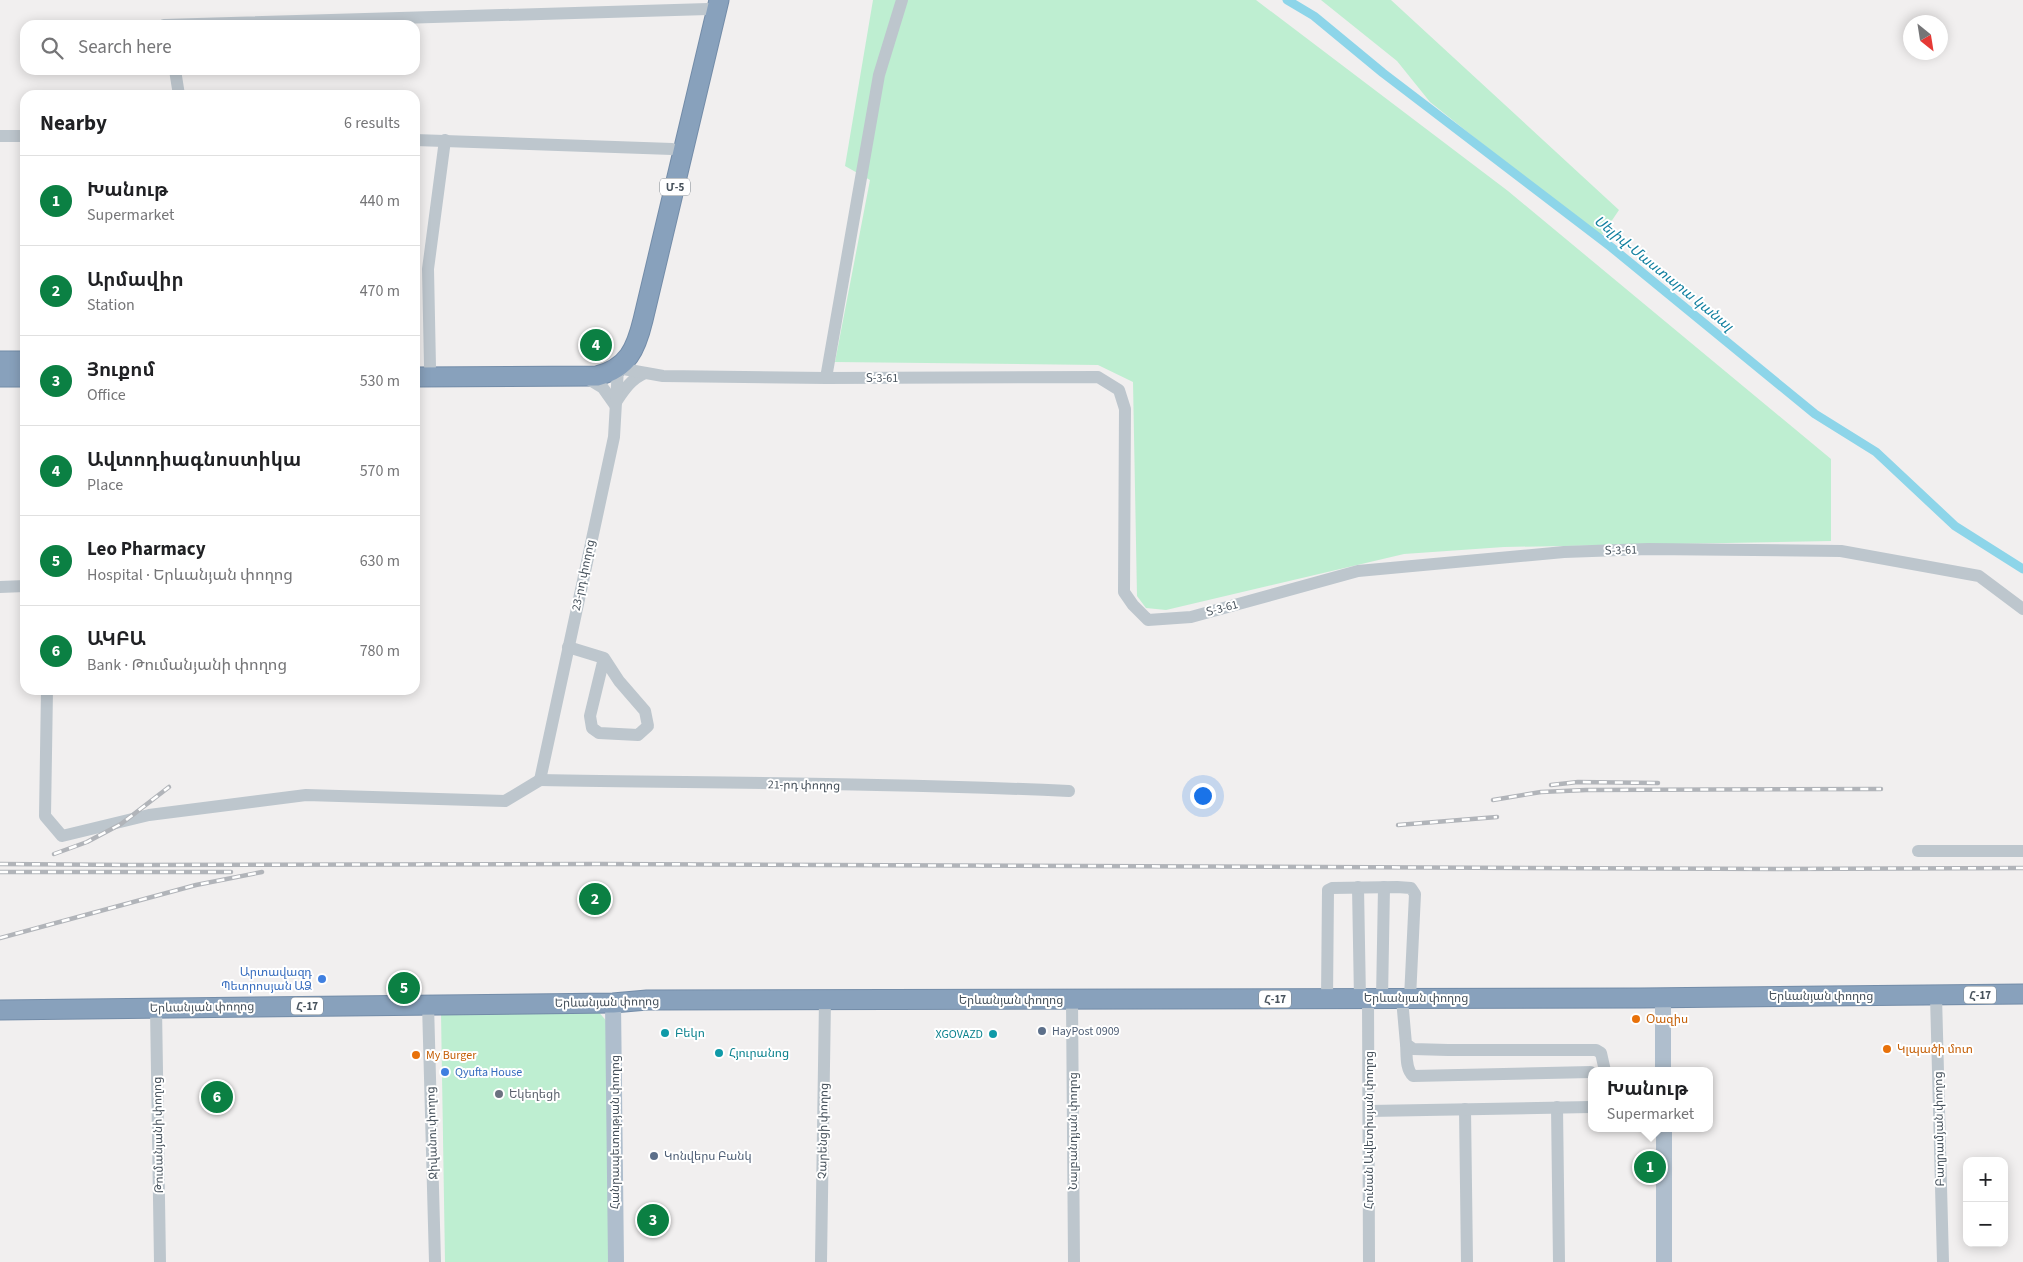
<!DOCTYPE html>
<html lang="en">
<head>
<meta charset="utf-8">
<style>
	body { margin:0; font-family:"Source Sans 3","Noto Sans Armenian",sans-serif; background:#f6f6f6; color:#202124 }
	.controls { position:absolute; right:15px; bottom:15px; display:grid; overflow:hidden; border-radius:10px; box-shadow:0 2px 12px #0003 }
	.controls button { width:45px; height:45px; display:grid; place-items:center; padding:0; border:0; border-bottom:1px solid #e0e0e0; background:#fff; color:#202124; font:25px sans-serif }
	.compass { position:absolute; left:1903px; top:15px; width:45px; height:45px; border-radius:50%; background:#fff; box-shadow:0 2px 12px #0003; rotate:150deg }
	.you { position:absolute; left:1202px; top:795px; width:18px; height:18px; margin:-12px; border:4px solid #fff; border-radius:50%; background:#1a73e8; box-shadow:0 0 0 8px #1a73e833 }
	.badge { display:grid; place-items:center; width:32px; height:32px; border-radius:50%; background:#0b8043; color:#fff; font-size:16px; font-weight:700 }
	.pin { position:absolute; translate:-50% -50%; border:2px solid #fff; box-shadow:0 1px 5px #0006 }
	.popup { position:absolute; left:1588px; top:1067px; width:125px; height:65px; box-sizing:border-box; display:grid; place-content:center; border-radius:10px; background:#fff; filter:drop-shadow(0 1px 4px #0005); font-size:16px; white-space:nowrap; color:#757577 }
	.popup b { font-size:19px; color:#202124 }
	.popup::after { content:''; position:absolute; left:50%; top:100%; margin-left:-10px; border:10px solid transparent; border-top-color:#fff }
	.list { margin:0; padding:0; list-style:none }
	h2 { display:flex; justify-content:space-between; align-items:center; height:65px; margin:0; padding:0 20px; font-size:21px }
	h2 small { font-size:16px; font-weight:400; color:#757577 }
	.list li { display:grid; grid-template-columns:32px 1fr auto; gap:15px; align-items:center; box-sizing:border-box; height:90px; padding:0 20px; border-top:1px solid #e0e0e0 }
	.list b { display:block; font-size:19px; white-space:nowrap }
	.list p { margin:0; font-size:16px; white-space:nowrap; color:#757577 }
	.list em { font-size:16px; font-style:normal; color:#757577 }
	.icon { flex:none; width:28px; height:28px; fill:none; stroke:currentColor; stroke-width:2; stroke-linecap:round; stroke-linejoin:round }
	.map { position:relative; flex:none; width:2023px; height:1262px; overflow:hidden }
	.search { position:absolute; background:#fff; box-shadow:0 2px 12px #0003; left:20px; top:20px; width:400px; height:55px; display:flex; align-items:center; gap:12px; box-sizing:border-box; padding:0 18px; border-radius:15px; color:#757577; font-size:19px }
	.panel { position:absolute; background:#fff; box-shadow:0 2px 12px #0003; left:20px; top:90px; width:400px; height:605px; border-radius:15px }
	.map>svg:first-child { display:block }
	.green { fill:#beeed1 }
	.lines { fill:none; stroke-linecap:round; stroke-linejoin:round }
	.canal { stroke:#8dd5e9; stroke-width:9 }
	.highway-casing { stroke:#738ca8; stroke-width:21 }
	.minor { stroke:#bdc6cd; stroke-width:12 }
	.major { stroke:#afbecd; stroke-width:16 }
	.highway { stroke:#88a1bc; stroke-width:19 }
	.rail-casing { stroke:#b1b4b9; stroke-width:4.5 }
	.rail { stroke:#fff; stroke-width:2.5; stroke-dasharray:8; stroke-linecap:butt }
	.shop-dot { fill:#3f7fe0; stroke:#fff; stroke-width:2 }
	.food-dot { fill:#e8710a; stroke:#fff; stroke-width:2 }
	.service-dot { fill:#5c6f8a; stroke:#fff; stroke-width:2 }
	.culture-dot { fill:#0f9aa8; stroke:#fff; stroke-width:2 }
	.worship-dot { fill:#6b7280; stroke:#fff; stroke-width:2 }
	.labels { text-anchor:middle; stroke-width:4; stroke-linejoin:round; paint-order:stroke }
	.shield { fill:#fff; stroke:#7e868d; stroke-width:1 }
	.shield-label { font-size:11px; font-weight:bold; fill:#47525c }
	.street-label { font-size:12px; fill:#47525c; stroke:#fff }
	.shop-label { font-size:12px; fill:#366cbe; stroke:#fff; text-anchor:end }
	.food-label { font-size:12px; fill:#c56008; stroke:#fff; text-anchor:start }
	.service-label { font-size:12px; fill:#4e5e75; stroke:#fff; text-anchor:start }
	.culture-label { font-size:12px; fill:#0d838f; stroke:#fff; text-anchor:start }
	.worship-label { font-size:12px; fill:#5b616d; stroke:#fff; text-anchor:start }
	.water-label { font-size:14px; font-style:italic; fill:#107f9f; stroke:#fff }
</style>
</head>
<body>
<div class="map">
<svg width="2023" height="1262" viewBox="0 0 2023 1262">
	<rect width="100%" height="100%" fill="#f1efef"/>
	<g class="green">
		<path d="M873 0H1256L1508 191 1831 459V541L1504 547 1404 554 1166 610 1146 608 1137 596 1133 382 1098 365 835 362 870 180 845 166Z"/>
		<path d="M1321 0H1391L1619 210 1600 238 1430 102 1397 61Z"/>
		<path d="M596 1009 610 1025 612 1262H445L441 1013Z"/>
	</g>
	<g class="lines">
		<path class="canal" d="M1287 0 1314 16 1383 73 1611 247 1815 414 1876 452 1955 526 2023 569"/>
		<defs>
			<g id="highway">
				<path d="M0 361H25"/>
				<path d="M0 377H25"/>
				<path d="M415 377 597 376C628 368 636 349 643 320L719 0"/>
				<path d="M0 1010 613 1003 647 1000 1641 998 2023 994"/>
			</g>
		</defs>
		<use href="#highway" class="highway-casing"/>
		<g class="minor">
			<path d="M164 25 708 9"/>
			<path d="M175 70 179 95"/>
			<path d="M0 136H25"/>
			<path d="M415 140 672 149"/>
			<path d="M430 367 428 269 445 140"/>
			<path d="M585 377 603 388 615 405"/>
			<path d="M826 378 879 75 902 0"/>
			<path d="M616 402C624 390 631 379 645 373"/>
			<path d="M0 587 25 586"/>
			<path d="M568 647 604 658 619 681 645 711 648 726 638 735 599 733 592 728 590 716 604 658"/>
			<path d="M47 690 45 816 62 836 149 815 306 795 505 801 540 780"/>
			<path d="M540 780 614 437 618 368 663 376 826 378 1098 377 1119 390 1125 409 1124 592 1133 605 1148 620 1191 617 1358 571 1564 552 1648 549 1841 551 1979 576 2023 609"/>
			<path d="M540 780C716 783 893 783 1069 791"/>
			<path d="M1918 851H2023"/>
			<path d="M1358 887 1360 999"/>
			<path d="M1936 996 1943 1262"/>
			<path d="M1327 999 1328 890 1332 888 1397 887 1411 888 1415 894 1410 998"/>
			<path d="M1368 999 1369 1262"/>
			<path d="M1382 999 1384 887"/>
			<path d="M1402 999 1406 1044 1413 1049 1448 1050H1596L1601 1053 1605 1071"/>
			<path d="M1072 1000 1074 1262"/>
			<path d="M428 1004 435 1262"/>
			<path d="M156 1008 160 1262"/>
			<path d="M1406 1044C1407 1054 1405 1069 1413 1076L1591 1072"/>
			<path d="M1557 1107 1559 1262"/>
			<path d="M1465 1109 1467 1262"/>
			<path d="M1369 1111 1591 1107"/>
			<path d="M821 1262 825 1000"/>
		</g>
		<g class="major">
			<path d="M1663 997V1071"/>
			<path d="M613 1003 616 1262"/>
			<path d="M1664 1128V1262"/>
		</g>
		<use href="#highway" class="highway"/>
		<defs>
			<g id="rail">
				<path d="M1551 785 1578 782 1658 783"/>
				<path d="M1493 800 1541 792 1586 790 1881 789"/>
				<path d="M1398 825 1497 817"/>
				<path d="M54 854 87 842 121 824 169 787"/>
				<path d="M0 864 129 865 600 864 1778 869 2023 868"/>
				<path d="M0 872H231"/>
				<path d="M0 938 196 885 262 872"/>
			</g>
		</defs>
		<use href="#rail" class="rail-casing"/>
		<use href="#rail" class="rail"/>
	</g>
	<g class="shop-dot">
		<circle cx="322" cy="979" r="5"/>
		<circle cx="445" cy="1072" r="5"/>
	</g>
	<g class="food-dot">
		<circle cx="1636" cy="1019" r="5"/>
		<circle cx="1887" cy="1049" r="5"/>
		<circle cx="416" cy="1055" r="5"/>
	</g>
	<g class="service-dot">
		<circle cx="1042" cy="1031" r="5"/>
		<circle cx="654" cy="1156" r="5"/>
	</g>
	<g class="culture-dot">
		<circle cx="665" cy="1033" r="5"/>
		<circle cx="993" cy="1034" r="5"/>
		<circle cx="719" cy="1053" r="5"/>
	</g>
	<circle class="worship-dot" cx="499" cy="1094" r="5"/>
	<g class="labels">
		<g class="shield">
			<rect x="660" y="178.5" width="30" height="17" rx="4"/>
			<rect x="1964" y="986.5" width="32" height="17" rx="4"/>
			<rect x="1259" y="990.5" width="32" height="17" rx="4"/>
			<rect x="291" y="997.5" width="32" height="17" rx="4"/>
		</g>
		<g class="shield-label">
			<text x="675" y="191">Մ-5</text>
			<text x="1980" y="999">Հ-17</text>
			<text x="1275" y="1003">Հ-17</text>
			<text x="307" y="1010">Հ-17</text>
		</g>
		<g class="street-label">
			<text x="882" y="382">Տ-3-61</text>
			<text transform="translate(1621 550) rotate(-2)" y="4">Տ-3-61</text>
			<text transform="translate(583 575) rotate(-78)" y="4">23-րդ փողոց</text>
			<text transform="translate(1222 608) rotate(-15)" y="4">Տ-3-61</text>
			<text transform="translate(804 785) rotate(1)" y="4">21-րդ փողոց</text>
			<text x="1821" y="1000">Երևանյան փողոց</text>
			<text x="1416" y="1002">Երևանյան փողոց</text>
			<text x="1011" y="1004">Երևանյան փողոց</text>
			<text transform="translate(607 1002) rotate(-1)" y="4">Երևանյան փողոց</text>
			<text transform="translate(202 1007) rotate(-1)" y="4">Երևանյան փողոց</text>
			<text transform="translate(1939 1129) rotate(-91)" y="4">Բաղրամյան փողոց</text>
			<text transform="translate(1369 1130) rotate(-90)" y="4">Հունան Ավետիսյան փողոց</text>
			<text transform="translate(823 1131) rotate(-89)" y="4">Չարենցի փողոց</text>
			<text transform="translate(1073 1131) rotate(-90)" y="4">Նալբանդյան փողոց</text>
			<text transform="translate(615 1132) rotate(-90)" y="4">Հանրապետության փողոց</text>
			<text transform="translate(432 1133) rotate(-92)" y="4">Ջիվանու փողոց</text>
			<text transform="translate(158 1135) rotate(-91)" y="4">Թումանյանի փողոց</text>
		</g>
		<g class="shop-label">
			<text x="312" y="976">Արտավազդ<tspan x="312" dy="14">Պետրոսյան ԱՁ</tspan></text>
			<text x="455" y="1076" text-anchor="start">Qyufta House</text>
		</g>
		<g class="food-label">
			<text x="1646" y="1023">Օազիս</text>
			<text x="1897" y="1053">Կլպածի մոտ</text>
			<text x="426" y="1059">My Burger</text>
		</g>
		<g class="service-label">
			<text x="1052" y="1035">HayPost 0909</text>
			<text x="664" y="1160">Կոնվերս Բանկ</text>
		</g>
		<g class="culture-label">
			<text x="675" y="1037">Բեկո</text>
			<text x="983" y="1038" text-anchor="end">XGOVAZD</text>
			<text x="729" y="1057">Հյուրանոց</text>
		</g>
		<g class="worship-label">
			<text x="509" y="1098">Եկեղեցի</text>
		</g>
		<g class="water-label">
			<text transform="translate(1664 273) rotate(39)" y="5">Սելիվ֊Մաստարա կանալ</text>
		</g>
	</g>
</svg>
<div class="controls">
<button>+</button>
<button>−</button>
</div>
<svg class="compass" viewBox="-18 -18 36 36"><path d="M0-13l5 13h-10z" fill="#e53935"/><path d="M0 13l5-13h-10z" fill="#757577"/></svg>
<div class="you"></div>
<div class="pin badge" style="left:1650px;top:1167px">1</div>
<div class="popup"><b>Խանութ</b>Supermarket</div>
<div class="pin badge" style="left:595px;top:899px">2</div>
<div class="pin badge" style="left:653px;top:1220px">3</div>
<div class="pin badge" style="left:596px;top:345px">4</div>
<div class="pin badge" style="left:404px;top:988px">5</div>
<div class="pin badge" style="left:217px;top:1097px">6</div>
<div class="search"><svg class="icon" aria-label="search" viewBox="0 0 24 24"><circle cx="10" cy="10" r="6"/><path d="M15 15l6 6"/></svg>Search here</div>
<section class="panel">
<h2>Nearby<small>6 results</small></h2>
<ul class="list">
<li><span class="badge">1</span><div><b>Խանութ</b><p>Supermarket</p></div><em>440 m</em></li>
<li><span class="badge">2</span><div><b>Արմավիր</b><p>Station</p></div><em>470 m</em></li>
<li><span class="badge">3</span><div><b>Յուքոմ</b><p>Office</p></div><em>530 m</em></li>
<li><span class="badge">4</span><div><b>Ավտոդիագնոստիկա</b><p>Place</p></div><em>570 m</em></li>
<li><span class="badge">5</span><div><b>Leo Pharmacy</b><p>Hospital · Երևանյան փողոց</p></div><em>630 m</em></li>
<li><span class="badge">6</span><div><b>ԱԿԲԱ</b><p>Bank · Թումանյանի փողոց</p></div><em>780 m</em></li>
</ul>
</section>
</div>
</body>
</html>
